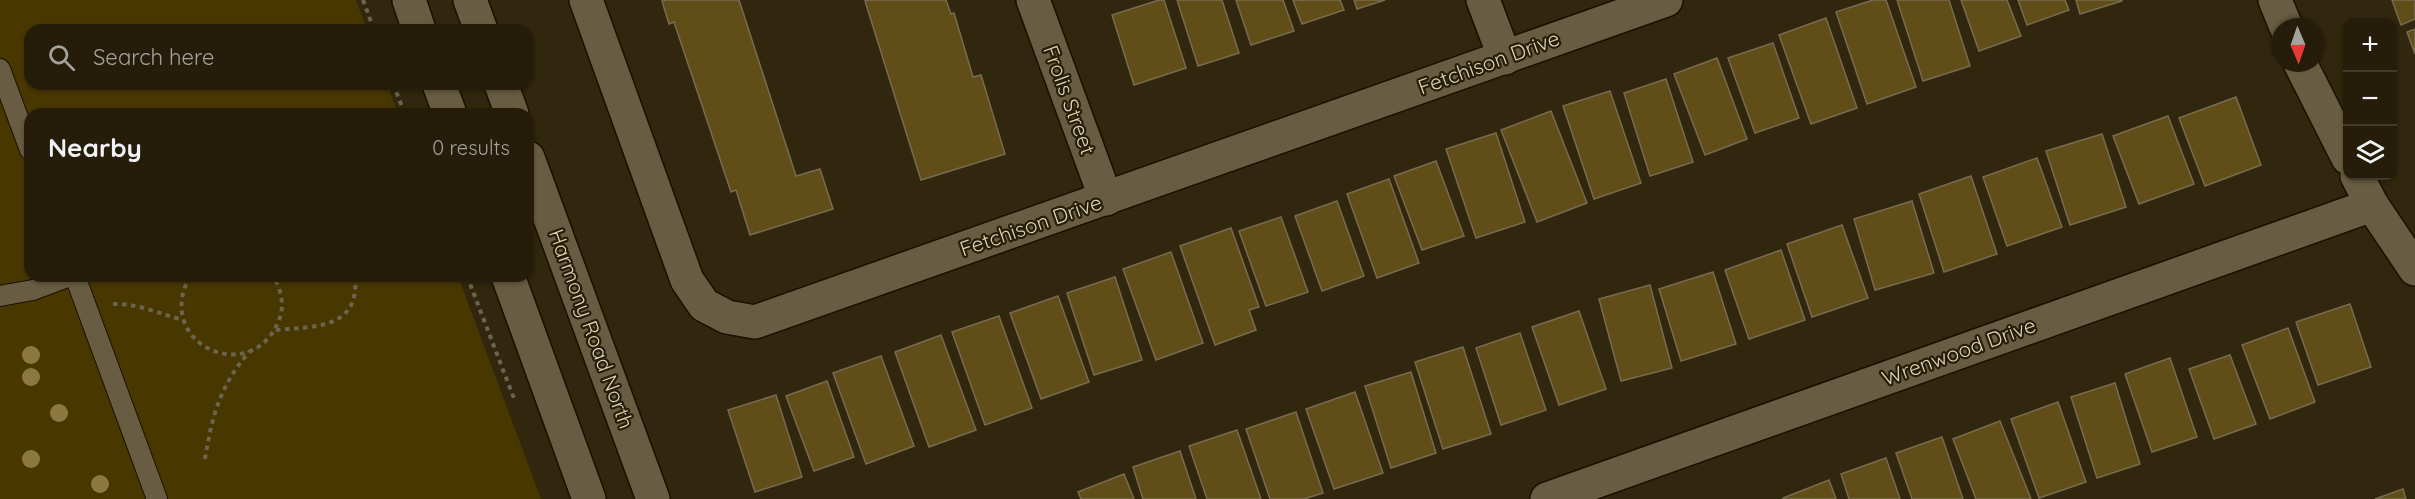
<!DOCTYPE html>
<html lang="en">
<head>
<meta charset="utf-8">
<style>
	body { margin:0; font-family:Quicksand,sans-serif; background:#312a18; color:#f1f3f6 }
	.controls { position:absolute; right:18px; top:18px; display:grid; overflow:hidden; border-radius:12px; box-shadow:0 2px 4px #0004 }
	.controls button { width:54px; height:54px; display:grid; place-items:center; padding:0; border:0; border-bottom:2px solid #423b2b; background:#251d0a; color:#f1f3f6; font:30px sans-serif }
	.compass { position:absolute; left:2271px; top:18px; width:54px; height:54px; border-radius:50%; background:#251d0a; box-shadow:0 2px 4px #0004; rotate:178deg }
	.list { margin:0; padding:0; list-style:none }
	h2 { display:flex; justify-content:space-between; align-items:center; height:78px; margin:0; padding:0 24px; font-size:26px }
	h2 small { font-size:20px; font-weight:400; color:#a3a29c }
	.icon { flex:none; width:33px; height:33px; fill:none; stroke:currentColor; stroke-width:2; stroke-linecap:round; stroke-linejoin:round }
	.map { position:relative; flex:none; width:2415px; height:499px; overflow:hidden }
	.search { position:absolute; background:#251d0a; box-shadow:0 2px 4px #0004; left:24px; top:24px; width:510px; height:66px; display:flex; align-items:center; gap:15px; box-sizing:border-box; padding:0 21px; border-radius:18px; color:#a3a29c; font-size:22px }
	.panel { position:absolute; background:#251d0a; box-shadow:0 2px 4px #0004; left:24px; top:108px; width:510px; height:174px; border-radius:18px }
	.map>svg:first-child { display:block }
	.green { fill:#493700 }
	.building { fill:#614d18; stroke:#776c51; stroke-width:1.5 }
	.lines { fill:none; stroke-linecap:round; stroke-linejoin:round }
	.lane-casing { stroke:#191000; stroke-width:22 }
	.street-casing { stroke:#191000; stroke-width:36 }
	.secondary-casing { stroke:#191000; stroke-width:36 }
	.path { stroke:#6c644e; stroke-width:4; stroke-dasharray:4.5 4.5; stroke-linecap:butt }
	.lane { stroke:#685d42; stroke-width:20 }
	.street { stroke:#685d42; stroke-width:33 }
	.secondary { stroke:#685d42; stroke-width:33 }
	.tree { fill:#8e7842 }
	.labels { text-anchor:middle; stroke-width:4.5; stroke-linejoin:round; paint-order:stroke }
	.street-label { font-size:21px; fill:#d9d3c4; stroke:#271e04 }
</style>
</head>
<body>
<div class="map">
<svg width="2415" height="499" viewBox="0 0 2415 499">
	<rect width="100%" height="100%" fill="#31270e"/>
	<path class="green" d="M0 0H356L367 30H30V84H387L398 114H30V276H458L541 499H0Z"/>
	<g class="building">
		<path d="M666 0H739L796 176 820 169 833 209 750 235 736 190 731 192 674 22 669 24 662 1Z"/>
		<path d="M868 0H946L951 14 954 13 973 77 981 75 1005 154 921 180 865 1Z"/>
		<path d="M1159 0H1164L1186 68 1134 85 1112 15Z"/>
		<path d="M1177 0H1222L1239 53 1198 66Z"/>
		<path d="M1236 0H1283L1294 31 1251 45Z"/>
		<path d="M1293 0H1340L1344 10 1302 24Z"/>
		<path d="M1354 0H1385L1357 9Z"/>
		<path d="M1873 0H1886L1916 87 1867 104 1836 12Z"/>
		<path d="M1897 0H1949L1970 66 1923 81Z"/>
		<path d="M1961 0H2007L2021 36 1979 51Z"/>
		<path d="M2018 0H2065L2069 10 2027 25Z"/>
		<path d="M2076 0H2122V1L2080 14Z"/>
		<path d="M2392 0H2415V19L2401 25Z"/>
		<path d="M1826 18 1857 108 1811 124 1779 35Z"/>
		<path d="M2415 29V54L2407 32Z"/>
		<path d="M1773 43 1799 118 1755 133 1728 58Z"/>
		<path d="M1717 58 1747 139 1705 155 1674 74Z"/>
		<path d="M1666 79 1693 162 1650 176 1624 93Z"/>
		<path d="M1610 91 1641 183 1594 199 1563 106Z"/>
		<path d="M2236 97 2261 165 2205 186 2179 118Z"/>
		<path d="M1551 111 1587 203 1537 222 1501 130Z"/>
		<path d="M2168 116 2194 184 2139 204 2113 136Z"/>
		<path d="M1496 133 1525 222 1476 238 1446 149Z"/>
		<path d="M2102 134 2126 207 2070 225 2046 151Z"/>
		<path d="M2037 158 2062 227 2007 246 1983 177Z"/>
		<path d="M1436 161 1464 236 1422 250 1394 176Z"/>
		<path d="M1971 176 1997 254 1944 272 1919 194Z"/>
		<path d="M1389 179 1419 263 1377 278 1347 194Z"/>
		<path d="M1337 201 1364 276 1322 291 1295 216Z"/>
		<path d="M1912 201 1934 273 1875 290 1854 219Z"/>
		<path d="M1281 217 1308 292 1266 306 1239 231Z"/>
		<path d="M1842 225 1868 298 1812 317 1787 244Z"/>
		<path d="M1231 228 1259 307 1249 310 1256 330 1215 345 1180 246Z"/>
		<path d="M1781 250 1805 320 1749 339 1725 270Z"/>
		<path d="M1171 252 1203 343 1156 360 1123 269Z"/>
		<path d="M1713 272 1736 344 1681 361 1659 289Z"/>
		<path d="M1115 277 1142 360 1094 375 1067 293Z"/>
		<path d="M1650 285 1672 368 1621 381 1599 299Z"/>
		<path d="M1058 296 1089 382 1041 399 1010 313Z"/>
		<path d="M2350 304 2371 367 2318 385 2296 322Z"/>
		<path d="M1579 311 1606 389 1559 405 1532 327Z"/>
		<path d="M999 316 1032 408 985 425 952 332Z"/>
		<path d="M2288 328 2315 402 2270 419 2242 345Z"/>
		<path d="M1520 333 1546 410 1501 425 1476 348Z"/>
		<path d="M941 335 976 430 929 447 895 352Z"/>
		<path d="M1463 347 1491 434 1443 449 1415 362Z"/>
		<path d="M2230 355 2256 424 2214 439 2189 369Z"/>
		<path d="M881 356 914 446 866 464 833 373Z"/>
		<path d="M2170 358 2197 437 2152 452 2125 374Z"/>
		<path d="M1411 372 1436 453 1391 468 1365 386Z"/>
		<path d="M827 381 854 457 814 471 786 396Z"/>
		<path d="M2115 383 2140 464 2097 478 2071 397Z"/>
		<path d="M1355 392 1383 473 1334 489 1306 409Z"/>
		<path d="M776 395 802 477 755 492 728 410Z"/>
		<path d="M2058 402 2086 482 2039 498 2011 419Z"/>
		<path d="M1296 412 1323 493 1304 499H1270L1246 429Z"/>
		<path d="M2000 421 2031 499H1976L1953 439Z"/>
		<path d="M1237 430 1261 499H1207L1189 446Z"/>
		<path d="M1942 437 1963 499H1912L1896 453Z"/>
		<path d="M1180 451 1196 499H1143L1133 467Z"/>
		<path d="M1886 458 1900 499H1849L1841 474Z"/>
		<path d="M1124 474 1134 499H1081L1078 492Z"/>
		<path d="M1829 480 1836 499H1783V498Z"/>
		<path d="M2403 489 2406 499H2375Z"/>
	</g>
	<g class="lines">
		<defs>
			<g id="lane">
				<path d="M0 69 30 150"/>
				<path d="M75 276 157 499"/>
				<path d="M0 296 33 290 70 276"/>
			</g>
			<g id="street">
				<path d="M586 0 687 280 704 305 727 317 755 322 1666 0"/>
				<path d="M1033 0 1106 199"/>
				<path d="M1483 0 1505 58"/>
				<path d="M2275 0 2286 27"/>
				<path d="M2300 63 2348 158"/>
				<path d="M2357 176 2372 205 2415 269"/>
				<path d="M1547 499 2372 205"/>
			</g>
			<g id="secondary">
				<path d="M409 0 419 30"/>
				<path d="M470 0 481 30"/>
				<path d="M439 84 450 114"/>
				<path d="M501 84 512 114"/>
				<path d="M528 158 653 499"/>
				<path d="M508 276 589 499"/>
			</g>
		</defs>
		<use href="#lane" class="lane-casing"/>
		<use href="#street" class="street-casing"/>
		<use href="#secondary" class="secondary-casing"/>
		<g class="path">
			<path d="M363 0 374 30"/>
			<path d="M393 84 405 114"/>
			<path d="M190 276C152 344 252 389 279 320 285 306 281 288 273 276"/>
			<path d="M467 276 515 401"/>
			<path d="M113 304C137 303 160 314 183 320"/>
			<path d="M276 330C315 326 360 330 355 276"/>
			<path d="M205 459C212 416 220 385 250 351"/>
		</g>
		<use href="#lane" class="lane"/>
		<use href="#street" class="street"/>
		<use href="#secondary" class="secondary"/>
	</g>
	<g class="tree">
		<circle cx="31" cy="355" r="9"/>
		<circle cx="31" cy="377" r="9"/>
		<circle cx="59" cy="413" r="9"/>
		<circle cx="31" cy="459" r="9"/>
		<circle cx="100" cy="484" r="9"/>
	</g>
	<g class="labels">
		<g class="street-label">
			<text transform="translate(1489 63) rotate(-20)" y="7">Fetchison Drive</text>
			<text transform="translate(1069 100) rotate(70)" y="7">Frolis Street</text>
			<text transform="translate(1031 226) rotate(-19)" y="7">Fetchison Drive</text>
			<text transform="translate(591 329) rotate(70)" y="7">Harmony Road North</text>
			<text transform="translate(1959 352) rotate(-20)" y="7">Wrenwood Drive</text>
		</g>
	</g>
</svg>
<div class="controls">
<button>+</button>
<button>−</button>
<button><svg class="icon" aria-label="layers" viewBox="0 0 24 24"><path d="M12 4l9 5-9 5-9-5zM3 14l9 5 9-5"/></svg></button>
</div>
<svg class="compass" viewBox="-18 -18 36 36"><path d="M0-13l5 13h-10z" fill="#e53935"/><path d="M0 13l5-13h-10z" fill="#a3a29c"/></svg>
<div class="search"><svg class="icon" aria-label="search" viewBox="0 0 24 24"><circle cx="10" cy="10" r="6"/><path d="M15 15l6 6"/></svg>Search here</div>
<section class="panel">
<h2>Nearby<small>0 results</small></h2>
<ul class="list">
</ul>
</section>
</div>
</body>
</html>
